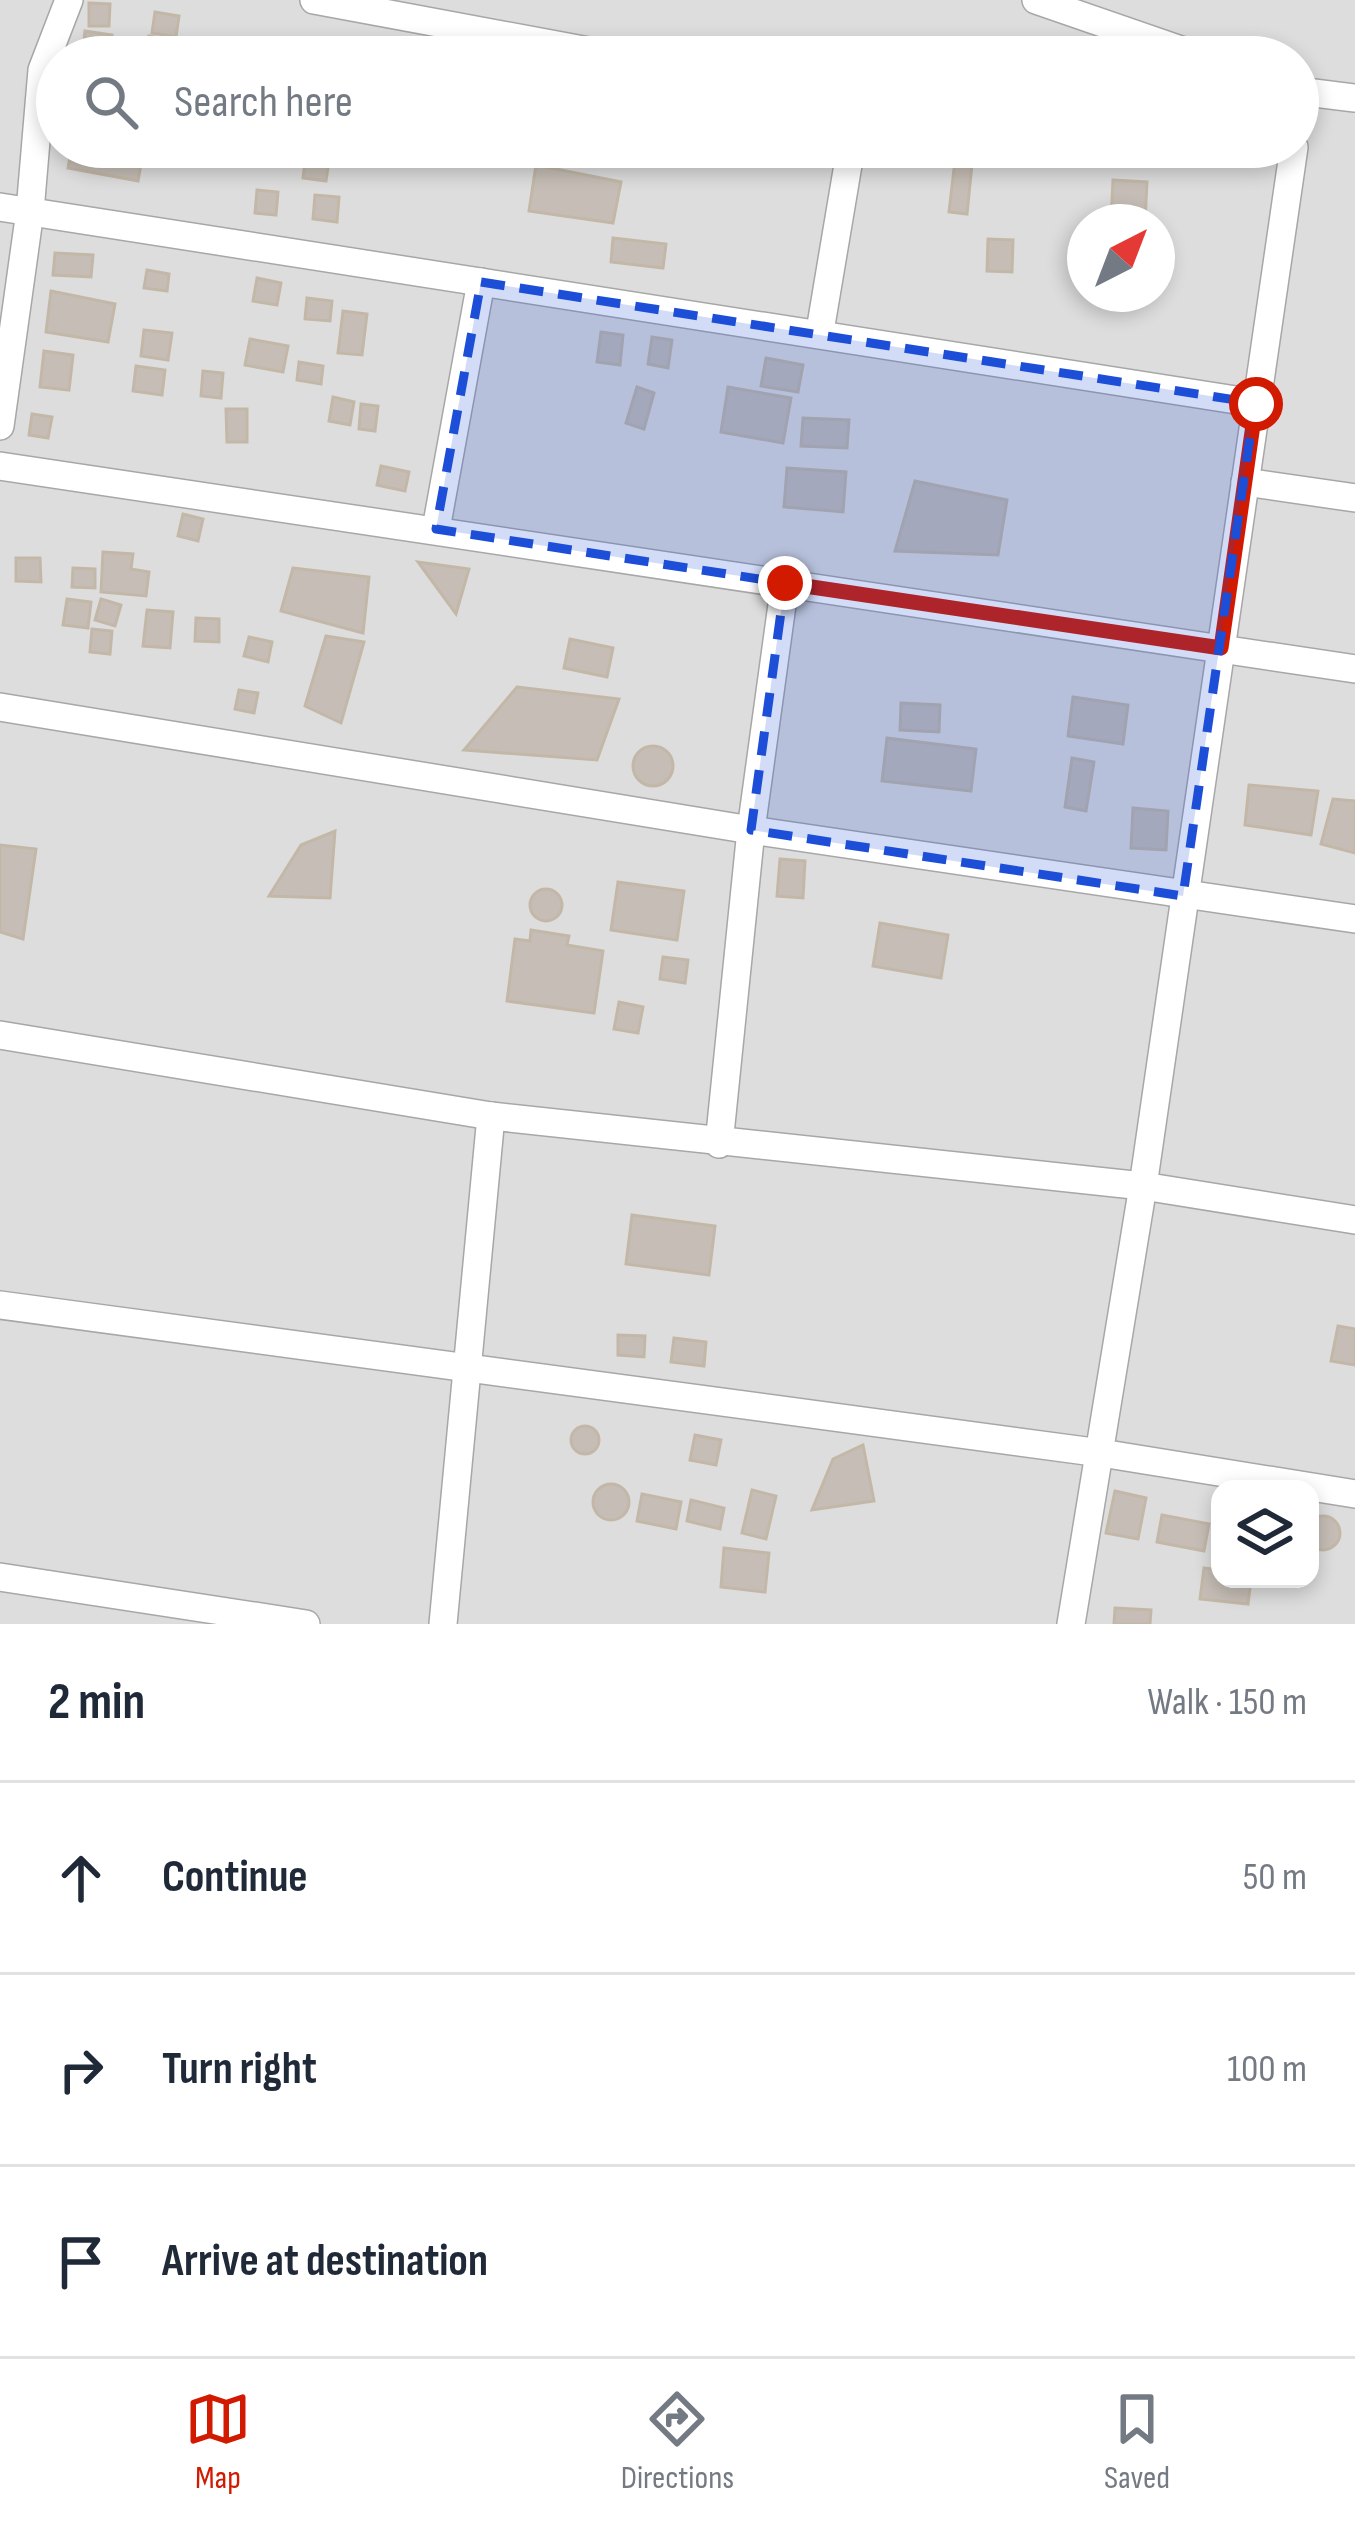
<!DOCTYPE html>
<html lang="en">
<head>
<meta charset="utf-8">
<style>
	body { margin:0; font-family:"Sofia Sans Condensed",sans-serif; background:#f2f2f3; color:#1f2937 }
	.controls { position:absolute; right:36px; bottom:36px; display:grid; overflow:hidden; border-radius:24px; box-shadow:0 6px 18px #0003 }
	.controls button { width:108px; height:108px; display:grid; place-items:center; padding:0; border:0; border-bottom:3px solid #e0e1e3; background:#fff; color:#1f2937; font:60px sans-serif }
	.compass { position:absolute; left:1067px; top:204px; width:108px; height:108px; border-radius:50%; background:#fff; box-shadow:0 6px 18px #0003; rotate:42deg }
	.stop { position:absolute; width:36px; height:36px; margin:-27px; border:9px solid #d11a00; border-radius:50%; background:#fff }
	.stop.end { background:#d11a00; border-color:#fff; box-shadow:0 3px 12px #0008 }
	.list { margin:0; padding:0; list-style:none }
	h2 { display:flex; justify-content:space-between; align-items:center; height:156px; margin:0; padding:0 48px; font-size:51px }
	h2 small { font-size:39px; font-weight:400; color:#747a83 }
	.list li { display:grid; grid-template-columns:78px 1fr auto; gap:36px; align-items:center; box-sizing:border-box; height:192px; padding:0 48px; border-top:3px solid #e0e1e3 }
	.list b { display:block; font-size:45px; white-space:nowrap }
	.list em { font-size:39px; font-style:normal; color:#747a83 }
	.icon { flex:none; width:66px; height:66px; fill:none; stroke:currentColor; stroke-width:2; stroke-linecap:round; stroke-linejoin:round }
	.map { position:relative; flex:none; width:1355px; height:1624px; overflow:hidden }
	.search { position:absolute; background:#fff; box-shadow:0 6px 18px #0003; left:36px; right:36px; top:36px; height:132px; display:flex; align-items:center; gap:30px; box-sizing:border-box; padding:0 42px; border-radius:66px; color:#747a83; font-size:45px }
	.sheet { height:732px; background:#fff }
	nav { display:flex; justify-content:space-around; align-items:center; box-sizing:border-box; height:168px; border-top:3px solid #e0e1e3; background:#fff; font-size:33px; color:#747a83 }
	nav a { display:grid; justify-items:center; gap:6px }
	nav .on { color:#d11a00 }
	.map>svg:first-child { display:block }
	.residential { fill:#dedddd; fill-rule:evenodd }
	.building { fill:#c6beb6; stroke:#c3b8a8; stroke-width:3 }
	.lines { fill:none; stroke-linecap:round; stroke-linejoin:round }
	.minor-casing { stroke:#a7a7a7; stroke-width:30 }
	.minor { stroke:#fff; stroke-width:27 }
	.route { stroke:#d11a00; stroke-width:15 }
	.marked { fill:#1d4ed8; fill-opacity:0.2; stroke:#1d4ed8; stroke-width:9; stroke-dasharray:24 15; stroke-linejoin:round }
</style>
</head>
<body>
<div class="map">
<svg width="1355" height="1624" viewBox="0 0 1355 1624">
	<rect width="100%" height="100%" fill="#f1efe7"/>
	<path class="residential" d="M0 0H1355V1624H0ZM57 57H1298V147H57ZM1085 222H1157V294H1085ZM1220 1489H1310V1579H1220Z"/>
	<g class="building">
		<path d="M89 3 110 4 109 26H89Z"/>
		<path d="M155 12 179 16 176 37 152 33Z"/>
		<path d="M85 31 112 35 109 57H82Z"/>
		<path d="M149 36 173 40 170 57H146Z"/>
		<path d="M72 147H144L138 181 68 168Z"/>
		<path d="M307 147H331L326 181 303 178Z"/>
		<path d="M1036 147H1064L1063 163 1035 160Z"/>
		<path d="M956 152 973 154 967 214 949 212Z"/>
		<path d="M536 165 621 182 613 223 529 211Z"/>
		<path d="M1113 180 1147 182 1145 222H1111Z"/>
		<path d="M257 190 278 192 276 215 255 213Z"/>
		<path d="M315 195 339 197 337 222 313 219Z"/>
		<path d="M613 238 666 244 663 268 611 262Z"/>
		<path d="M988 239 1013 240 1012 272 987 271Z"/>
		<path d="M55 253 93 255 91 277 53 275Z"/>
		<path d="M147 270 169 274 167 291 144 288Z"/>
		<path d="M257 278 281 283 277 305 253 301Z"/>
		<path d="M51 291 115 304 108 342 46 332Z"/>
		<path d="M307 298 332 301 330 321 305 319Z"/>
		<path d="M343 311 367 314 362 355 338 353Z"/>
		<path d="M144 330 172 333 168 360 141 356Z"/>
		<path d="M601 332 623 335 620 365 597 362Z"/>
		<path d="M652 337 672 340 668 368 648 364Z"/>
		<path d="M250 339 288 346 283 372 245 365Z"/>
		<path d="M44 351 73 355 69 390 40 387Z"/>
		<path d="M766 358 803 365 798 392 761 386Z"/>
		<path d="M299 362 323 366 321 384 297 380Z"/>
		<path d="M136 366 165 370 162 395 133 391Z"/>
		<path d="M203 371 223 373 221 398 201 396Z"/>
		<path d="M637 387 654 393 644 429 626 423Z"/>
		<path d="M728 387 791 398 783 443 721 432Z"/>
		<path d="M333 397 354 402 350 425 329 421Z"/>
		<path d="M361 404 378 406 375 431 359 429Z"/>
		<path d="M226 409H247V442H227Z"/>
		<path d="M32 414 52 417 48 438 29 435Z"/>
		<path d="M803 418 849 420 847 448 801 446Z"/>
		<path d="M381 466 409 472 405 491 377 485Z"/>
		<path d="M787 468 846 472 843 512 784 507Z"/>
		<path d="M915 481 1007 500 998 555 895 551Z"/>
		<path d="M183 514 203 519 198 541 178 536Z"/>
		<path d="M103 552 133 554 131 569 149 572 146 596 101 592Z"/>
		<path d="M16 558H40L41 582 16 581Z"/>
		<path d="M418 562 469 569 456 614Z"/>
		<path d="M73 568 95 569V588L72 587Z"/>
		<path d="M293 568 369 577 363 633 281 611Z"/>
		<path d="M67 599 91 602 88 628 63 625Z"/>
		<path d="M101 599 121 605 115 626 95 620Z"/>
		<path d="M147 610 173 612 170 648 143 646Z"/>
		<path d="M196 618 219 619V642L195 641Z"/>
		<path d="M92 629 112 631 110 654 90 652Z"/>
		<path d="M326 636 364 642 341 723 305 706Z"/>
		<path d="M249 637 272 642 268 662 244 656Z"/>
		<path d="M570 639 613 648 607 677 564 668Z"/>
		<path d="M517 687 619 699 597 760 464 750Z"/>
		<path d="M239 690 258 693 254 713 235 709Z"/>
		<path d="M1073 697 1128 705 1123 744 1068 736Z"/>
		<path d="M901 703 940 705 939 732 900 730Z"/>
		<path d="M887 738 976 749 971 791 882 781Z"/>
		<circle cx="653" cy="766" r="20"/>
		<path d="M1072 758 1094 762 1086 811 1065 807Z"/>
		<path d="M1249 785 1318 791 1311 835 1245 825Z"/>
		<path d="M1333 799 1355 801V853L1321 844Z"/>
		<path d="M1133 808 1168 811 1166 850 1131 848Z"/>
		<path d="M335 831 330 898 269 896 301 845Z"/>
		<path d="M0 845 36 849 23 939 0 932Z"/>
		<path d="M780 859 805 861 803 898 777 896Z"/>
		<path d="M618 882 684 891 677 940 611 930Z"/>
		<circle cx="546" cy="905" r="16"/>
		<path d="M880 923 948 935 941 978 873 966Z"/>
		<path d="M531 930 569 936 567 945 603 951 594 1013 507 1001 515 939 530 941Z"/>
		<path d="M663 957 688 960 685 983 660 979Z"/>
		<path d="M619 1002 643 1007 638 1033 614 1029Z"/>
		<path d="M632 1215 715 1226 709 1275 626 1264Z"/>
		<path d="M1338 1326 1355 1329V1365L1331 1361Z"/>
		<path d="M618 1335 645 1336 644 1357 618 1355Z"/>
		<path d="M674 1338 706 1342 704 1366 671 1362Z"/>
		<circle cx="585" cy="1440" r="14"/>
		<path d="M695 1435 721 1440 716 1465 690 1460Z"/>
		<path d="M863 1445 874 1501 812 1510 833 1459Z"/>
		<circle cx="611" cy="1502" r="18"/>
		<path d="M752 1490 776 1496 766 1539 742 1533Z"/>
		<path d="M1115 1491 1146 1498 1138 1539 1106 1533Z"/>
		<path d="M642 1494 681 1502 676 1529 637 1521Z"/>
		<path d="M691 1500 724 1508 720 1529 687 1521Z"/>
		<path d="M1162 1515 1209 1524 1204 1551 1157 1542Z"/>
		<circle cx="1323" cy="1533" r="17"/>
		<path d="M724 1548 769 1553 765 1592 721 1587Z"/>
		<path d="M1204 1568 1220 1570V1579H1251L1248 1604 1200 1599Z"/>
		<path d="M1115 1608 1151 1610 1150 1624H1114Z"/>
	</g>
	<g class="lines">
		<defs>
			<g id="minor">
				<path d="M314 0 621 57"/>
				<path d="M1036 0 1201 57"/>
				<path d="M1298 91 1355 98"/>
				<path d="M0 207 1255 403"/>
				<path d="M820 331 851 147"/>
				<path d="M0 426 30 211 42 70 69 0"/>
				<path d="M0 466 1355 669"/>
				<path d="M1245 482 1355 498"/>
				<path d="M436 529 481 282"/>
				<path d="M0 707 751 830 1355 919"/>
				<path d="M0 1035 491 1116 1143 1186 1355 1220"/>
				<path d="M719 1144 751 830 785 583"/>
				<path d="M0 1305 1101 1453 1355 1494"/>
				<path d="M0 1577 306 1624"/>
				<path d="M443 1624 491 1116"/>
				<path d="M1071 1624 1143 1186 1294 147"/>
			</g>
		</defs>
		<use href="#minor" class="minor-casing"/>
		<use href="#minor" class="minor"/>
	</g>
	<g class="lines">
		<path class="route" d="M785 583 1221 648 1256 404"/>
	</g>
	<path class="marked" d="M481 282 1255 403 1183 896 751 830 785 583 436 529Z"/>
</svg>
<div class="controls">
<button><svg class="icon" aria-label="layers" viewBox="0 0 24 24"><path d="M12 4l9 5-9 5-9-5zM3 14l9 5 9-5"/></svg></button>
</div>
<svg class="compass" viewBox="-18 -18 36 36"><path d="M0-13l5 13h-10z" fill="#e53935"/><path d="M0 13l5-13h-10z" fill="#747a83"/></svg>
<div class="stop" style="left:1256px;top:404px"></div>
<div class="stop end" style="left:785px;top:583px"></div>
<div class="search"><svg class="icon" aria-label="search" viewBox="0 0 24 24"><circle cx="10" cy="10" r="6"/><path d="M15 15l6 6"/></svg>Search here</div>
</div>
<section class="sheet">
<h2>2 min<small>Walk · 150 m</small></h2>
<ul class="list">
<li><svg class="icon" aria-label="ahead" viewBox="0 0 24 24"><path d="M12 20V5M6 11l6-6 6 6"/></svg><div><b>Continue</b></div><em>50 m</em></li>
<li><svg class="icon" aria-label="right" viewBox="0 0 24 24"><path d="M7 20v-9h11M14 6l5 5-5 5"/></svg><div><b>Turn right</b></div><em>100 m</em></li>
<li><svg class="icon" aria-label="arrive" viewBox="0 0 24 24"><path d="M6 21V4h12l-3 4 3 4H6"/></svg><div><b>Arrive at destination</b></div></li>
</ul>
</section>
<nav>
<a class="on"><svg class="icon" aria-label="map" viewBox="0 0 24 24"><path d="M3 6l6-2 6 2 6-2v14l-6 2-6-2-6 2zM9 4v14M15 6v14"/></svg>Map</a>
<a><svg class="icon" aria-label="directions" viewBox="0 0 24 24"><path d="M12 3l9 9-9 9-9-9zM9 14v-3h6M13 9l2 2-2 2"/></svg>Directions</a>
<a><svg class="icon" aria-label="saved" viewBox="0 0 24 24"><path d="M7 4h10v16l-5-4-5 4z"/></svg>Saved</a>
</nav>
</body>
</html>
